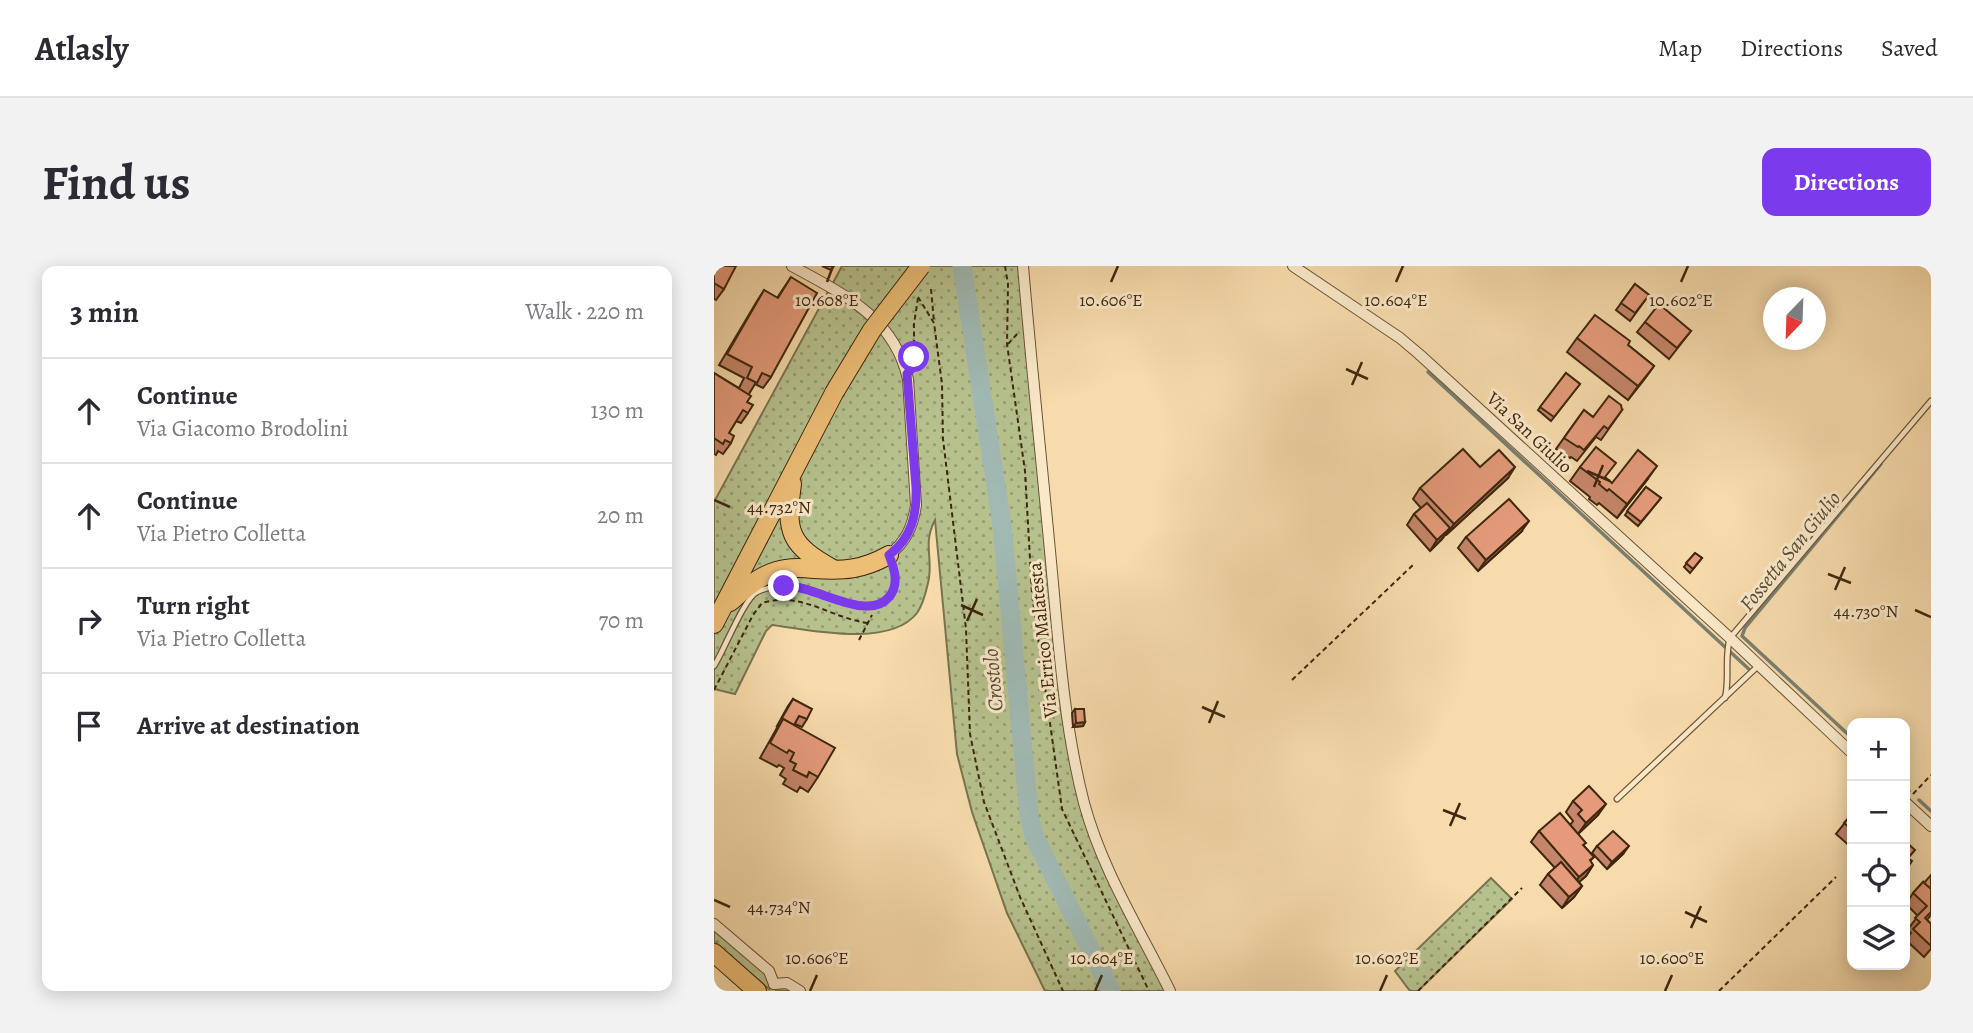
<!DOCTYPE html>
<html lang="en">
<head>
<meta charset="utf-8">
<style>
	body { margin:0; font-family:Alegreya,serif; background:#f2f2f3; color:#2b2b33 }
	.controls { position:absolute; right:21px; bottom:21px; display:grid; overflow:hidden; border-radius:14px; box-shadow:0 4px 18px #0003 }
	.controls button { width:63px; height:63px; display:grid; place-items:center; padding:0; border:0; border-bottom:2px solid #e1e1e2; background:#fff; color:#2b2b33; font:35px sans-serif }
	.compass { position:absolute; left:1049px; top:21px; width:63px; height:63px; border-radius:50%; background:#fff; box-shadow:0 4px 18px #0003; rotate:203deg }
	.stop { position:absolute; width:21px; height:21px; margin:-16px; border:5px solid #7c3aed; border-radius:50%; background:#fff }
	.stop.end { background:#7c3aed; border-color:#fff; box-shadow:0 2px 7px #0008 }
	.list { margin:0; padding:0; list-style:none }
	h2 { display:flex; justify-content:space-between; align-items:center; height:91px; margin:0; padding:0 28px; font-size:30px }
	h2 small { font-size:23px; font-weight:400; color:#7c7c81 }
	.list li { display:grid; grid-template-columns:46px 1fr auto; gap:21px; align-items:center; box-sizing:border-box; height:105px; padding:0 28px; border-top:2px solid #e1e1e2 }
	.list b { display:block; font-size:26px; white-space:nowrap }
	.list p { margin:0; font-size:23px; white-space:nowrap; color:#7c7c81 }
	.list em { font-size:23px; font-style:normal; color:#7c7c81 }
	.icon { flex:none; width:38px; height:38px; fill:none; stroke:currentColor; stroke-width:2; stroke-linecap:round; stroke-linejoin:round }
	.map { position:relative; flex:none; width:1217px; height:725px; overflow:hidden; border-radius:14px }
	header { display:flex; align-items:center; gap:42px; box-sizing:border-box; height:98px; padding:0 35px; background:#fff; border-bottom:2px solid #e1e1e2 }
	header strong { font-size:33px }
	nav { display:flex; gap:38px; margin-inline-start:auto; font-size:24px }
	.intro { display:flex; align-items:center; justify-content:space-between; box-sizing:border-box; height:168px; padding:0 42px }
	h1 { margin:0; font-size:49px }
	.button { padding:18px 32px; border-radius:14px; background:#7c3aed; color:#fff; font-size:24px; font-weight:700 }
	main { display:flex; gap:42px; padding:0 42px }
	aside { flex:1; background:#fff; border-radius:14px; box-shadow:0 4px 18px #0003 }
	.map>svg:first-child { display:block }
	.grass { fill:url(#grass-dots); stroke:#7a744e; stroke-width:2 }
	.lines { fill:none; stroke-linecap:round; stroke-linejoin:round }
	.stream { stroke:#797f71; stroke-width:3.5 }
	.river { stroke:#a0b9b3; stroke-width:19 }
	.street-tunnel { stroke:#d2b78c; stroke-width:10; stroke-dasharray:10 5; stroke-linecap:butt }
	.lane-casing { stroke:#6c5435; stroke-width:7 }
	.street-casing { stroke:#6c5435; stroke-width:12 }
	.highway-casing { stroke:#3e270d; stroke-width:20 }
	.path { stroke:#3e270d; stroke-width:2; stroke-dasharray:5 3.5; stroke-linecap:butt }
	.lane { stroke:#fae8c9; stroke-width:4.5 }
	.street { stroke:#fae8c9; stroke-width:10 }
	.highway { stroke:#ecbe76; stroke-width:18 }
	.highway-bridge-casing { stroke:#3e270d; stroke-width:20; stroke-linecap:butt }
	.highway-bridge { stroke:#ecbe76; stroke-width:18 }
	.wall { fill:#c5856a; stroke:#3e270d; stroke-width:2 }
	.shaded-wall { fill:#a06c56; stroke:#3e270d; stroke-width:2 }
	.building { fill:#e59b7b; stroke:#3e270d; stroke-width:2 }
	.route { stroke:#7c3aed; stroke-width:9 }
	.ticks { fill:none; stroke:#3e270d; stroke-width:2.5 }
	.labels { text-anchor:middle; stroke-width:6; stroke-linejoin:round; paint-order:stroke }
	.street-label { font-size:19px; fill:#3e270d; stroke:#fae8c9 }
	.water-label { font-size:21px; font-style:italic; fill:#564c36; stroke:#fae8c9 }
	.ticks-label { font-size:18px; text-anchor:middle; fill:#3e270d; stroke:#fae8c9; stroke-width:6; stroke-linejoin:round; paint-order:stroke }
</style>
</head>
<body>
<header>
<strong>Atlasly</strong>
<nav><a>Map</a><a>Directions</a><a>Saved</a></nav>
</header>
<div class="intro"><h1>Find us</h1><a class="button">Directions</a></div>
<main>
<aside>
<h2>3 min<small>Walk · 220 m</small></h2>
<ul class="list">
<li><svg class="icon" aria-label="ahead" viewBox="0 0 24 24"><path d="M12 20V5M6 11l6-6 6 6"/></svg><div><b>Continue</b><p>Via Giacomo Brodolini</p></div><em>130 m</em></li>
<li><svg class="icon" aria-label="ahead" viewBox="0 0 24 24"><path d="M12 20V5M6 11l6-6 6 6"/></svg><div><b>Continue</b><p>Via Pietro Colletta</p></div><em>20 m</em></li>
<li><svg class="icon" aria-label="right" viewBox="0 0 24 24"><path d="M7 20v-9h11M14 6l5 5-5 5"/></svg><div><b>Turn right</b><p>Via Pietro Colletta</p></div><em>70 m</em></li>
<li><svg class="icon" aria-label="arrive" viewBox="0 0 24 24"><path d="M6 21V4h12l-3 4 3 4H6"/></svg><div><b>Arrive at destination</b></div></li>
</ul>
</aside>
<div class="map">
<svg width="1217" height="725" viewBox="0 0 1217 725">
	<defs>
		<pattern id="grass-dots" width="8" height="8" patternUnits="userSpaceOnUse" patternTransform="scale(1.75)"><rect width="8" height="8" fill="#b6c18e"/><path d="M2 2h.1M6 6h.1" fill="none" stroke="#959d72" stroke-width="1.8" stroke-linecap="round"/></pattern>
	</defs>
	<rect width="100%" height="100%" fill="#f7dbac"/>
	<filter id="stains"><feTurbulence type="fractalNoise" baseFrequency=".00286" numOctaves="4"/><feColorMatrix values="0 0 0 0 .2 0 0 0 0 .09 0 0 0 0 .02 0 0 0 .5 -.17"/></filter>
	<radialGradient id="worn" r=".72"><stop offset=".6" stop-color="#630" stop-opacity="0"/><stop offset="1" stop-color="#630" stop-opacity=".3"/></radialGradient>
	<g class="grass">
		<path d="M128 0H308L345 408 368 539 454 725H331L293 647 258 546 243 488 221 254C208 278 220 294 214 317 212 326 208 340 203 347 176 382 95 364 58 359L52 365 21 428 0 423V236Z"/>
		<path d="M777 612 798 633 704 725H696L681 705Z"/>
		<path d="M0 658 78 725H57L0 675Z"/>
	</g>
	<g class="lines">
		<g class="stream">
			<path d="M714 106 1038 406"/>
			<path d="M1138 472 1028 370 1031 362 1167 198"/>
			<path d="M1191 521 1195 525"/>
			<path d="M1205 534 1217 545"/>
		</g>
		<path class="river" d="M248 0 288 259 315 549 320 570 397 725"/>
		<path class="street-tunnel" d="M56 725V724"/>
		<defs>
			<g id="lane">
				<path d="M0 400C10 385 30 332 43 326 54 320 73 319 86 321 111 325 156 357 176 329 184 318 181 304 176 293"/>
				<path d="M1011 432C1016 412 1010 392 1016 372L1217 135"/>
				<path d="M903 533 1044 400"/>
			</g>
			<g id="street">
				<path d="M78 0C129 28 180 51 194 113L202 239C199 260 192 276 175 289"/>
				<path d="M309 0C317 95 327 190 336 285 344 368 349 456 370 537 388 604 426 664 456 725"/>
				<path d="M579 0 686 72 705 88 1016 372 1138 487"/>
				<path d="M1191 536 1217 560"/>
				<path d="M0 658 55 705 60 718"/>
				<path d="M60 718 73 717 86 725"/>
			</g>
			<g id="highway">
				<path d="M78 218C71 267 76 279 119 303"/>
				<path d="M16 336C33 321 49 306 72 303 81 301 91 302 100 303 130 305 148 304 175 289"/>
				<path d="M0 358 120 127"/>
				<path d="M0 687 43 725"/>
			</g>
		</defs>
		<use href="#lane" class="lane-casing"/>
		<use href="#street" class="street-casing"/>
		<use href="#highway" class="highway-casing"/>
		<g class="path">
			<path d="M291 0 294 18 293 78 311 205 318 328 348 543 435 725"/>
			<path d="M217 23 220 56"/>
			<path d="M204 31 220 57 228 118 229 173 252 363 256 468 270 536 306 631 349 725"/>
			<path d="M294 78 305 66"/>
			<path d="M200 96V58L204 32"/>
			<path d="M145 374 158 349"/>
			<path d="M578 414 700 298"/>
			<path d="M0 424 39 349 48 337C88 325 116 352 154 357"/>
			<path d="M1199 528 1217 509"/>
			<path d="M704 725 808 622"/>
			<path d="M1005 725 1122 611"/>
			<path d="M1214 725 1217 722"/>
		</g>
		<use href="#lane" class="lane"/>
		<use href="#street" class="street"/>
		<use href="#highway" class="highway"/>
		<defs>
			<path id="highway-bridge" d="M120 127 158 64 207 0"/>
		</defs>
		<use href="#highway-bridge" class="highway-bridge-casing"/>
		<use href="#highway-bridge" class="highway-bridge"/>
	</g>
	<g class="wall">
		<path d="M0 0 10 23 2 34 0 33Z"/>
		<path d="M108 0H120L117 4Z"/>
		<path d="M77 11 57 111 49 122 41 118 35 128 33 136 34 147 27 157 22 155 15 167 17 177 9 188 4 185 2 189 0 188V107L25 122 30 112 5 99 43 35 50 24 63 32Z"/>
		<path d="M921 18 935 29 916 55 902 44Z"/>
		<path d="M931 56 977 65 955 93 923 66Z"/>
		<path d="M863 72 914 79 940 100 914 134 853 86Z"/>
		<path d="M852 107 866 118 837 155 824 144Z"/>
		<path d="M870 144 879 151 908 144 887 174 882 171 863 195 857 191 856 192 842 183Z"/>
		<path d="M766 201 794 212 732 269H731L728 273 716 285 693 259 700 248 707 242 699 233 706 222Z"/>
		<path d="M866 201 891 212 898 217 933 214 903 252 885 237 883 239 875 233 876 231 856 215Z"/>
		<path d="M932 221 947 232 924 260 911 249Z"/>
		<path d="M807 266 764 305 744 282 752 271Z"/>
		<path d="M981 287 988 292 976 307 970 301Z"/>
		<path d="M79 433 93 453 88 461 81 458 80 459 104 511 94 526 86 521 83 526 69 518 72 513 66 509 70 502 65 499 63 501 46 492 64 460H63L74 440Z"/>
		<path d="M361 443 371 456 369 460 359 461 358 447Z"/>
		<path d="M859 535 884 549 864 568 870 580 880 591 876 595 879 599 872 610 865 616 868 620 860 631 848 642 826 619 834 608 841 602 817 576 825 565 856 559 859 555 852 546Z"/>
		<path d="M1138 548V582L1122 568Z"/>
		<path d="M883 580 909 588 893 603 878 587Z"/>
		<path d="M1209 616 1217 649 1213 654 1217 658V683L1210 691 1192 674 1197 667 1194 663 1204 650 1192 638 1199 627Z"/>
	</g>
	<g class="shaded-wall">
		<path d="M940 100 930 114 914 134 924 120Z"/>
		<path d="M943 200 933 214 903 252 913 238Z"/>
		<path d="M801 201 794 212 732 269 740 258Z"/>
		<path d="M815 255 807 266 764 305 772 294Z"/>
		<path d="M736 262 728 273 716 285 723 274Z"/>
		<path d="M371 456 369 460 359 461 362 457Z"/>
		<path d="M892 538 884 549 864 568 872 557Z"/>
		<path d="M915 580 909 588 893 603 898 596Z"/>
		<path d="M879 599 872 610 858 622 865 611Z"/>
		<path d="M868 620 860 631 848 642 855 631Z"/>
	</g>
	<g class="building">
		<path d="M0 0H22L10 23 0 17Z"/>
		<path d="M77 11 103 27 57 111 48 107 43 117 33 112 38 101 13 88 50 24 64 32Z"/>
		<path d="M921 18 935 29 921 47 907 37Z"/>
		<path d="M945 38 977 65 963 82 931 56Z"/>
		<path d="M881 49 916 75 914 79 940 100 924 120 863 72Z"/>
		<path d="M0 107 37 130 33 136 39 139 34 147 29 144 15 167 20 170 17 177 11 174 9 178 0 172Z"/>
		<path d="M852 107 866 118 840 151 826 141Z"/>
		<path d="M895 130 907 139 908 144 894 163 890 160 870 184 865 180 864 181 850 172 870 144 879 151Z"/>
		<path d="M882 181 902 197 891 211 898 217 924 184 943 200 913 238 895 223 893 225 885 218 886 216 866 201Z"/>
		<path d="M749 183 766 201 785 184 801 201 740 258 706 222Z"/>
		<path d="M932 221 947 232 927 256 913 245Z"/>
		<path d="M795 233 815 255 772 294 752 271Z"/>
		<path d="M713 237 736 262 723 274 700 248Z"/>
		<path d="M981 287 988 292 979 303 972 297Z"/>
		<path d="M79 433 98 443 93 453 85 450 80 459 68 452Z"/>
		<path d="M361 443H370L371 456 362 457Z"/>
		<path d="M69 453 121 482 104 511 95 506 93 511 79 504 82 498 76 495 80 487 75 484 73 487 56 477Z"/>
		<path d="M875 520 892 538 872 557 864 548 868 544 859 535Z"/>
		<path d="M846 547 872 577 869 579 880 591 876 594 879 599 865 611 825 565Z"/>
		<path d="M1138 548V564L1130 557Z"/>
		<path d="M899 565 915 580 898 596 883 580Z"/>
		<path d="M1191 575 1201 584 1194 592 1198 595 1191 605Z"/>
		<path d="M847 596 868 620 855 631 834 608Z"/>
		<path d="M1217 609V623L1210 617Z"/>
		<path d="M1209 616 1217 623V646L1211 652 1217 658V680L1199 663 1206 656 1201 652 1213 640 1199 627Z"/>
	</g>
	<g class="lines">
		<path class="route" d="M70 320C102 319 153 357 175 331 186 318 180 302 175 289 198 272 203 248 202 221L193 108 198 102 200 91"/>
	</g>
	<path class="ticks" d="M113 16 119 0M397 16 404 0M682 16 689 0M967 16 974 0M632 103 654 113M638 119 648 96M873 205 896 215M880 221 889 199M0 234 16 241M1114 308 1137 317M1121 324 1131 301M247 339 269 349M1201 344 1217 351M253 355 263 333M488 441 511 451M495 457 504 435M729 544 752 553M736 560 746 537M0 634 16 641M971 646 993 656M977 662 987 640M96 725 103 709M381 725 388 709M666 725 673 709M951 725 958 709"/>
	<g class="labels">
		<g class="street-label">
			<text transform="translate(816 166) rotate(43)" y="7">Via San Giulio</text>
			<text transform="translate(328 374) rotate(-96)" y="7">Via Errico Malatesta</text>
		</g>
		<g class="water-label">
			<text transform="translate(1076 285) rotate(-51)" y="7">Fossetta San Giulio</text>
			<text transform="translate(279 414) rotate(-95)" y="7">Crostolo</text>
		</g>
	</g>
	<g class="ticks-label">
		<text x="397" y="40">10.606°E</text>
		<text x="682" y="40">10.604°E</text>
		<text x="967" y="40">10.602°E</text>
		<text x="113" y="40">10.608°E</text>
		<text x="65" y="247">44.732°N</text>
		<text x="1152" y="351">44.730°N</text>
		<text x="65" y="647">44.734°N</text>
		<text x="103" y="698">10.606°E</text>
		<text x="388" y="698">10.604°E</text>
		<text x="673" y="698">10.602°E</text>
		<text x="958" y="698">10.600°E</text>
	</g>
	<rect width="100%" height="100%" filter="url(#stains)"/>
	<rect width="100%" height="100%" fill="url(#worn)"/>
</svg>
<div class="controls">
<button>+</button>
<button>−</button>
<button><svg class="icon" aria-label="locate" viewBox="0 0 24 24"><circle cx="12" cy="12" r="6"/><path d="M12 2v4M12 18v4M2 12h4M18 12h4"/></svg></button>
<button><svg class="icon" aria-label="layers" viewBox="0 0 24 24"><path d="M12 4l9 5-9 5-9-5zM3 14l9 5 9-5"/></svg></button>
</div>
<svg class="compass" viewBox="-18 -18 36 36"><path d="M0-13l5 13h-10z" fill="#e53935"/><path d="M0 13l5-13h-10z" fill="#7c7c81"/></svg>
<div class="stop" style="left:200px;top:91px"></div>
<div class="stop end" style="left:70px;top:320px"></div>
</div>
</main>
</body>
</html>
